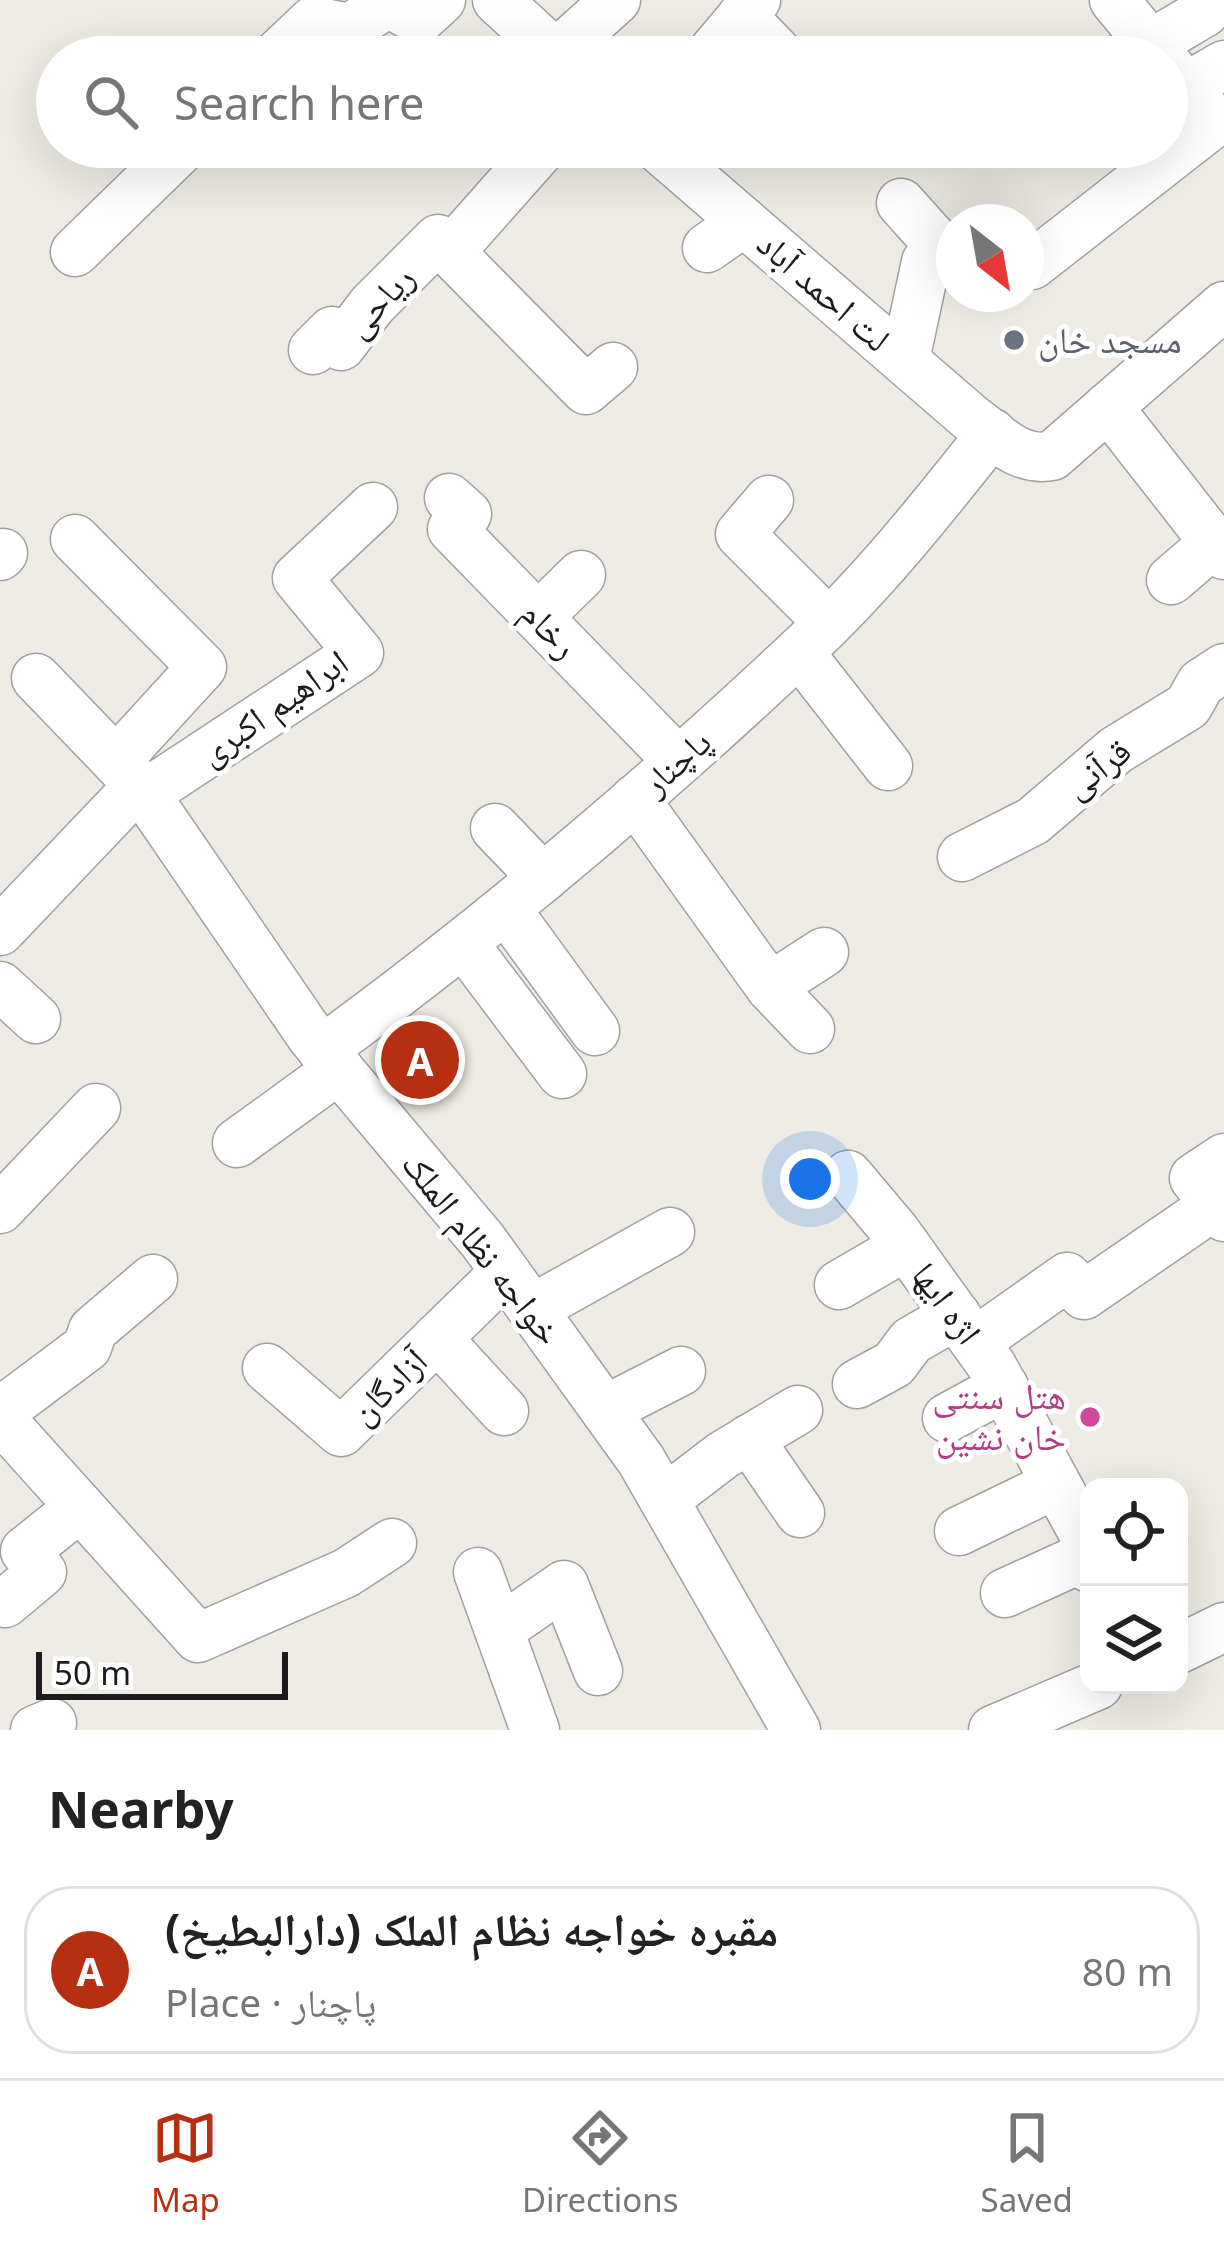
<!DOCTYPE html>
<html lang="en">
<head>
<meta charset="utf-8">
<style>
	body { margin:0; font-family:"Noto Sans","Noto Naskh Arabic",sans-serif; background:#f6f6f6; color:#222 }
	.controls { position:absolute; right:36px; bottom:36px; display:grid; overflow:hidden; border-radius:24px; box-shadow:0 12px 48px #0002 }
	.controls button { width:108px; height:108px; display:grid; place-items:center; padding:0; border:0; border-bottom:3px solid #e0e0e0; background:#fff; color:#222; font:60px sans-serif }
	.compass { position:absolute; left:936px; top:204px; width:108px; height:108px; border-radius:50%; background:#fff; box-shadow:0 12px 48px #0002; rotate:149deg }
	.scale { position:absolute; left:36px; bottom:30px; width:252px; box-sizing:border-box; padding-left:12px; border:6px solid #1c1c1c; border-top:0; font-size:33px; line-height:42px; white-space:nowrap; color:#1c1c1c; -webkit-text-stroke:9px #fff; paint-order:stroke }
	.you { position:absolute; left:810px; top:1179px; width:42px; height:42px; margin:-30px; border:9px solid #fff; border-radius:50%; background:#1a73e8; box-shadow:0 0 0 18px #1a73e833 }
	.badge { display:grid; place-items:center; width:78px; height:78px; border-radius:50%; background:#b72f11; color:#fff; font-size:39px; font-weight:700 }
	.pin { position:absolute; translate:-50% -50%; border:6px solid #fff; box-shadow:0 3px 12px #0006 }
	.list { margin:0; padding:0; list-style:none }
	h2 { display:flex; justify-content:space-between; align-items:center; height:156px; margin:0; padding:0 48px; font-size:51px }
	h2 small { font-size:39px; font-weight:400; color:#767676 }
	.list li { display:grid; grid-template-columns:78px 1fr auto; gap:36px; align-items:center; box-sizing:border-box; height:168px; margin:0 24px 24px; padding:0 24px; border:3px solid #e0e0e0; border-radius:48px }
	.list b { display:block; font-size:45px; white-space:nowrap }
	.list p { margin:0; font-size:39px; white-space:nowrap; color:#767676 }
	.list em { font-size:39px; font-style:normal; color:#767676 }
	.icon { flex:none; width:66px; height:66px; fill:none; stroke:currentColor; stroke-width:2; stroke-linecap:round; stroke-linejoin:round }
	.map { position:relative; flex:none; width:1224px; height:1730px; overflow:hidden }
	.search { position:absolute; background:#fff; box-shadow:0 12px 48px #0002; left:36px; right:36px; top:36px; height:132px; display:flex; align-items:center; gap:30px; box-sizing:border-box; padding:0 42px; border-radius:66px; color:#767676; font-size:45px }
	.sheet { height:348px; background:#fff }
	nav { display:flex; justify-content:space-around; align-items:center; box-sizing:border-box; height:168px; border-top:3px solid #e0e0e0; background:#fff; font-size:33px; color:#767676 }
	nav a { display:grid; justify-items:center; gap:6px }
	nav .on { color:#b72f11 }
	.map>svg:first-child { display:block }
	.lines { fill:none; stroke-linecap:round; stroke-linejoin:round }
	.minor-casing { stroke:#a0a0a0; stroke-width:51 }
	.minor { stroke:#fff; stroke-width:48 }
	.worship-dot { fill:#6b7280; stroke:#fff; stroke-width:4.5 }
	.hotel-dot { fill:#d1479c; stroke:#fff; stroke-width:4.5 }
	.labels { text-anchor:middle; stroke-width:10; stroke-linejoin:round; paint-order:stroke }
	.street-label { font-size:36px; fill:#1c1c1c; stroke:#fff }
	.worship-label { font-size:36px; fill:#5b616d; stroke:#fff; text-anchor:start }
	.hotel-label { font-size:36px; fill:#b23c85; stroke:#fff; text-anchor:end }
</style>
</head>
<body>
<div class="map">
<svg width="1224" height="1730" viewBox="0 0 1224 1730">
	<rect width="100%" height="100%" fill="#edebe3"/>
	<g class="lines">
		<defs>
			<g id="minor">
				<path d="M497 0 559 57"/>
				<path d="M1114 0 1161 57"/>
				<path d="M742 16 777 52"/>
				<path d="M1151 44 1205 12"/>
				<path d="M556 54 616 0"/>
				<path d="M275 57 313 21 350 28 388 3 419 20 441 0"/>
				<path d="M708 57 756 0"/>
				<path d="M1186 87 1224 65"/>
				<path d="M657 147 972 419C997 437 1019 462 1052 456L1224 306"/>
				<path d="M901 203 954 262"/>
				<path d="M707 248 744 222"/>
				<path d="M75 252 183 147"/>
				<path d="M450 252 586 390 613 367"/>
				<path d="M1026 265H1032L1215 122 1167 64"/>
				<path d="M313 350 332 331 341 346 372 305 438 239 450 252 543 147"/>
				<path d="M905 360 926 262H954"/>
				<path d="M1108 407 1224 555"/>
				<path d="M449 498 467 514 452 529 678 761"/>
				<path d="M769 500 740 534 828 622"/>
				<path d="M75 539 202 667 116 761"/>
				<path d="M0 556 3 553"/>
				<path d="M1171 580 1214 543"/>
				<path d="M538 617 581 575"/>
				<path d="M799 652 888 766"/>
				<path d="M36 678 139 785 311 1036 483 1241 641 1460 796 1730"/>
				<path d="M145 794 359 653 297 578 373 507"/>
				<path d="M635 799 770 987 824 952"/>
				<path d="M495 828 543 878"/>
				<path d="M962 857 1033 821 1116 750 1188 706 1201 683 1224 668"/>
				<path d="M506 909 595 1031"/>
				<path d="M0 931 139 785"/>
				<path d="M464 944 562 1074"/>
				<path d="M0 986 36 1019"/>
				<path d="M770 987 810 1029"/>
				<path d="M322 1050C492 926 652 790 805 646 874 582 934 506 992 433"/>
				<path d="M237 1143 339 1069"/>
				<path d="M1224 1158 1194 1178 1224 1217"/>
				<path d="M848 1175 896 1232 992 1366 1087 1540 1082 1558 1089 1568"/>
				<path d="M0 1209 96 1108"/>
				<path d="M839 1285 906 1246"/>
				<path d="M532 1309 670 1232"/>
				<path d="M437 1338 504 1411"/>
				<path d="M975 1342 1067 1277 1084 1295 1215 1205"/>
				<path d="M267 1368 341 1432 505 1272"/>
				<path d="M857 1384 894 1364 911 1341 956 1315"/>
				<path d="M605 1410 681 1371"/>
				<path d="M0 1412 87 1347 93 1330 153 1279"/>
				<path d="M0 1418 198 1638 346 1573 392 1543"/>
				<path d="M947 1418 1004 1387"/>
				<path d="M749 1439 800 1513"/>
				<path d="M664 1500 723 1455 798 1410"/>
				<path d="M959 1531 1056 1484"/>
				<path d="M478 1572 535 1730"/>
				<path d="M1005 1593 1082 1558"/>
				<path d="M5 1603 42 1572 25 1551 80 1507"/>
				<path d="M499 1630 564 1585 598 1671"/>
				<path d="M1179 1649 1224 1627"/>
				<path d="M35 1730 52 1723"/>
				<path d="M993 1730 1098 1685"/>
			</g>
		</defs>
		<use href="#minor" class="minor-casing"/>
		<use href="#minor" class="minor"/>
	</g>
	<circle class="worship-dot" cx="1014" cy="340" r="12"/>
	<circle class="hotel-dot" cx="1090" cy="1417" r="12"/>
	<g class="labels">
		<g class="street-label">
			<text transform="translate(824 291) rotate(41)" y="13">لت احمد آباد</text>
			<text transform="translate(379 301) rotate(-47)" y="13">ریاحی</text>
			<text transform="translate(550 629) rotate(46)" y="13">رخام</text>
			<text transform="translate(273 707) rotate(-35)" y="13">ابراهیم اکبری</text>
			<text transform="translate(676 762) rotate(-42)" y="13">پاچنار</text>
			<text transform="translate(1097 768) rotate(-37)" y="13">قرآنی</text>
			<text transform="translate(482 1248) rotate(52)" y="13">خواجه نظام الملک</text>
			<text transform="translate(947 1303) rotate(54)" y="13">اژه ایها</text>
			<text transform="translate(388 1386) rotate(-44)" y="13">آزادگان</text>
		</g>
		<g class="worship-label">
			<text x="1038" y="353">مسجد خان</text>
		</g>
		<g class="hotel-label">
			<text x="1066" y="1409">هتل سنتی<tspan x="1066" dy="41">خان نشین</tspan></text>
		</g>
	</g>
</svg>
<div class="controls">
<button><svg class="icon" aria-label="locate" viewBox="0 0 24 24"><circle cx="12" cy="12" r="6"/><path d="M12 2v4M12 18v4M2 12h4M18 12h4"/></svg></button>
<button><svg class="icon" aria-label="layers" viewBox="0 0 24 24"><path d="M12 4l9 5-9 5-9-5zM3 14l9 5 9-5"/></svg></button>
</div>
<svg class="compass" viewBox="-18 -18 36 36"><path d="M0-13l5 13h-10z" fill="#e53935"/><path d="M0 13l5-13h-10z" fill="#767676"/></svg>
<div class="scale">50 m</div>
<div class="you"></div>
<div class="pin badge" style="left:420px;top:1060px">A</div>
<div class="search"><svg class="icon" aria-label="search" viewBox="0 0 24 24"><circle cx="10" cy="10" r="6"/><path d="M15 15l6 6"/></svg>Search here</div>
</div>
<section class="sheet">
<h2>Nearby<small></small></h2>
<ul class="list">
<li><span class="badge">A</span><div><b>مقبره خواجه نظام الملک (دارالبطیخ)</b><p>Place · پاچنار</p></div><em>80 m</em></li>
</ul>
</section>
<nav>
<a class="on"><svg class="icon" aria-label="map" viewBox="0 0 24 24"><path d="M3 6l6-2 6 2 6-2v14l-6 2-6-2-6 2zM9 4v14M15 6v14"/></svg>Map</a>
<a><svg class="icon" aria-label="directions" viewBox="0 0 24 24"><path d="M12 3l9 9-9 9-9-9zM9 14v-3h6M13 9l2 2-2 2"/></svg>Directions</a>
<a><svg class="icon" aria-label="saved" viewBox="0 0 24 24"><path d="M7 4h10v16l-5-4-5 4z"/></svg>Saved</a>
</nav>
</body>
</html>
